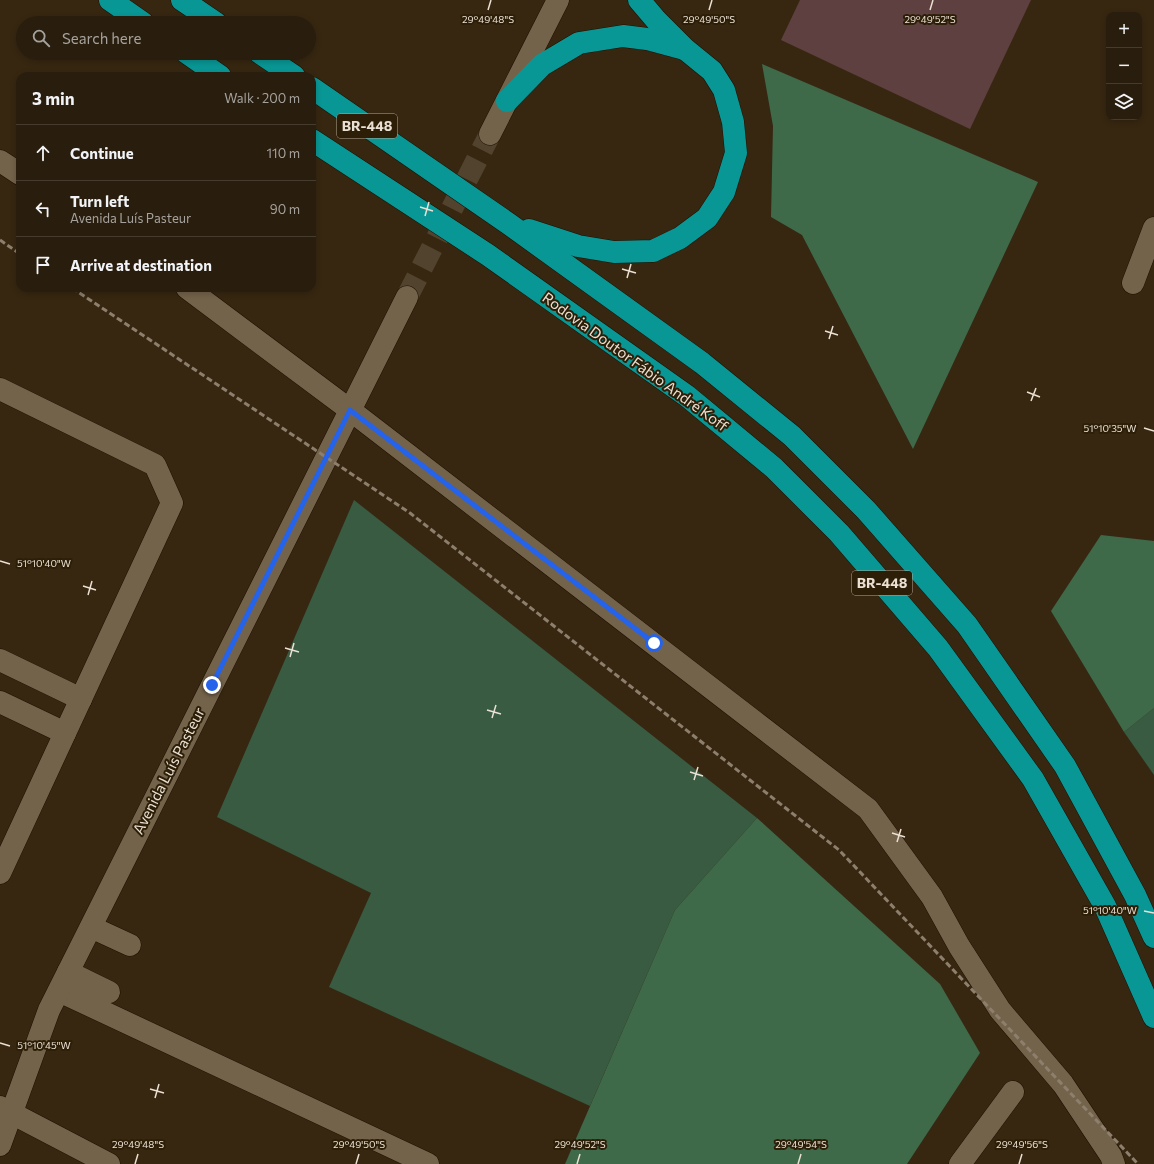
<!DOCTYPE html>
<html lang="en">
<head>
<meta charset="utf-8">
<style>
	body { margin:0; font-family:Commissioner,sans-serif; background:#312616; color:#f1f3f6 }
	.controls { position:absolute; right:12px; top:12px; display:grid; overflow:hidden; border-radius:8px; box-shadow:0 2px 6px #0003 }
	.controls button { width:36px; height:36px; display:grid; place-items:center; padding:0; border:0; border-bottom:1px solid #453b2e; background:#291d0d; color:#f1f3f6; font:20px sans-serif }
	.stop { position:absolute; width:12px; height:12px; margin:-9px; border:3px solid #2563eb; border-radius:50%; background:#fff }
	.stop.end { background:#2563eb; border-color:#fff; box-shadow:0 1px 4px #0008 }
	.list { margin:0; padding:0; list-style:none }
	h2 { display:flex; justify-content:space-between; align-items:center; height:52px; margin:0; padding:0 16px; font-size:17px }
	h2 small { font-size:13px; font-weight:400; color:#a5a29d }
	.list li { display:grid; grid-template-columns:26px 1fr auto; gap:12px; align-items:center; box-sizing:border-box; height:56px; padding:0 16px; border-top:1px solid #453b2e }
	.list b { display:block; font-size:15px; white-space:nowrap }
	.list p { margin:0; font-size:13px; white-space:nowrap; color:#a5a29d }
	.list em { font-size:13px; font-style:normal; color:#a5a29d }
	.icon { flex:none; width:22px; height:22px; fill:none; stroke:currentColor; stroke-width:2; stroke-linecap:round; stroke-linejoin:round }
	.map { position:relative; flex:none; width:1154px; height:1164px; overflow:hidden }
	.search { position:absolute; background:#291d0d; box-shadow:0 2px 6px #0003; left:16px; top:16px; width:300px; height:44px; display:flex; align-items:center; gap:10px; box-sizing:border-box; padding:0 14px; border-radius:22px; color:#a5a29d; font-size:15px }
	.panel { position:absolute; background:#291d0d; box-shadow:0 2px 6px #0003; left:16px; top:72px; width:300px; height:220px; border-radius:12px }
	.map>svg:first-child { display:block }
	.green { fill:#385b41 }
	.forest { fill:#3e6a4a }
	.building { fill:#5d403f }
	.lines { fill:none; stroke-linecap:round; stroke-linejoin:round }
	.minor-tunnel { stroke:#52432e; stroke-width:22; stroke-dasharray:22 11; stroke-linecap:butt }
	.minor-casing { stroke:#1e1000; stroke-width:23 }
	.highway-casing { stroke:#1e1000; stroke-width:23 }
	.minor { stroke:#74634b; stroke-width:22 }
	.highway { stroke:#099796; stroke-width:22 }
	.rail { stroke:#8c7f6d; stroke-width:3; stroke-dasharray:6 3; stroke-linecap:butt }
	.route { stroke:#2563eb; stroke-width:5 }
	.ticks { fill:none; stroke:#eae0d3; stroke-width:1.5 }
	.labels { text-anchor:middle; stroke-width:4; stroke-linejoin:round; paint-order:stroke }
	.shield { fill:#2c1e07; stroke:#b1a696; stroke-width:1 }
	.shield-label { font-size:14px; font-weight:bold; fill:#eae0d3 }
	.street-label { font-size:15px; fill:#eae0d3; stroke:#2c1e07 }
	.ticks-label { font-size:10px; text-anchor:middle; fill:#eae0d3; stroke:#2c1e07; stroke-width:4; stroke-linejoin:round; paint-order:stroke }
</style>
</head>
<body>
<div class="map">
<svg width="1154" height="1164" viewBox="0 0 1154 1164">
	<rect width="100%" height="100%" fill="#372711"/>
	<g class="green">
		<path d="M354 500 757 818 675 910 590 1106 329 987 371 893 217 817Z"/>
		<path d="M1154 708V775L1124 732Z"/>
	</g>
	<g class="forest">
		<path d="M762 64 1038 182 913 449 802 235 771 217 773 126Z"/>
		<path d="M1101 535 1154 541V708L1124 732 1051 611Z"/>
		<path d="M757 818 940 984 980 1053 907 1164H565L675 910Z"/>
	</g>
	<path class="building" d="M800 0H1031L970 129 781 40Z"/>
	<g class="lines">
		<path class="minor-tunnel" d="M407 297 490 134"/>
		<defs>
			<g id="minor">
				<path d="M490 134 558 0"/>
				<path d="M0 161 20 174"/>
				<path d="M1133 283 1154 228"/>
				<path d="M187 288 350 410 868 809 932 897 959 946 1000 1010 1063 1084 1111 1156 1114 1164"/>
				<path d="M0 389 155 465 172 503 0 873"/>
				<path d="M0 660 81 699"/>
				<path d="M0 702 65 733"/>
				<path d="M91 927 130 945"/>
				<path d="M68 972 109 992"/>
				<path d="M59 991 428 1164"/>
				<path d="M0 1107 109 1164"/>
				<path d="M0 1145 49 1010 407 297"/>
				<path d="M960 1164 1013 1092"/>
			</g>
			<g id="highway">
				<path d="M110 0 143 23"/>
				<path d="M182 0 216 23"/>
				<path d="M187 53 220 76"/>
				<path d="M260 53 294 76"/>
				<path d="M312 88 509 224 702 363 792 436 866 510 967 625 1065 766 1135 895 1154 937"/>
				<path d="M507 101 542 65 579 43 623 36 647 39 684 49"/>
				<path d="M312 140 488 255 687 396 774 468 839 533 938 648 1033 779 1105 906 1154 1017"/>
				<path d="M529 230 578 246 614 252 653 251 680 238 707 218 724 192 736 153 733 122 724 90 712 71 685 49 656 20 639 0"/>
			</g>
		</defs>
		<use href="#minor" class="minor-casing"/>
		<use href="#highway" class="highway-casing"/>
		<use href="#minor" class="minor"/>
		<use href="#highway" class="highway"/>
		<g class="rail">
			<path d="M0 240 20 254"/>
			<path d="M72 288 410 513 839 850 1138 1164"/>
		</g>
	</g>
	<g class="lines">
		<path class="route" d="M212 685 350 410 654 643"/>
	</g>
	<path class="ticks" d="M488 10 491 0M709 10 712 0M930 10 933 0M420 207 433 211M425 216 429 202M622 269 636 273M627 278 631 264M825 331 838 335M829 339 833 326M1027 392 1040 397M1031 401 1036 388M1144 428 1154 431M0 561 10 564M83 586 96 590M88 595 92 581M285 648 299 652M290 657 294 643M487 710 501 714M492 718 496 705M690 772 703 776M694 780 698 767M892 833 905 837M897 842 901 829M1144 911 1154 913M0 1043 10 1046M150 1089 164 1093M155 1098 159 1084M135 1164 138 1154M356 1164 359 1154M577 1164 580 1154M798 1164 801 1154M1019 1164 1022 1154"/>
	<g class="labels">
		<g class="shield">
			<rect x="337" y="114" width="60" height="24" rx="3"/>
			<rect x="852" y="571" width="60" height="24" rx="3"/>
		</g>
		<g class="shield-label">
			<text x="367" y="131">BR-448</text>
			<text x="882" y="588">BR-448</text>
		</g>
		<g class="street-label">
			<text transform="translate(635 362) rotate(36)" y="5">Rodovia Doutor Fábio André Koff</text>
			<text transform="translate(169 771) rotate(-63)" y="5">Avenida Luís Pasteur</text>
		</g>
	</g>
	<g class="ticks-label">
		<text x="488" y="23">29°49'48"S</text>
		<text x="709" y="23">29°49'50"S</text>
		<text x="930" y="23">29°49'52"S</text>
		<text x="1110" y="432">51°10'35"W</text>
		<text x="44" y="567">51°10'40"W</text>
		<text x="1110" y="914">51°10'40"W</text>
		<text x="44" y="1049">51°10'45"W</text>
		<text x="138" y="1148">29°49'48"S</text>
		<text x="359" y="1148">29°49'50"S</text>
		<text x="580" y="1148">29°49'52"S</text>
		<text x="801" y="1148">29°49'54"S</text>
		<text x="1022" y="1148">29°49'56"S</text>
	</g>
</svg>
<div class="controls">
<button>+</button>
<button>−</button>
<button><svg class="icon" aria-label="layers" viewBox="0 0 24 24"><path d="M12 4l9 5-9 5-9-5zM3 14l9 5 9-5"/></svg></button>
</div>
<div class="stop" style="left:654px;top:643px"></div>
<div class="stop end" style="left:212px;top:685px"></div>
<div class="search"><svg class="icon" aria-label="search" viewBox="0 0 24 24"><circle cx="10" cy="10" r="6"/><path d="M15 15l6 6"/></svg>Search here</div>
<section class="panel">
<h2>3 min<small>Walk · 200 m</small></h2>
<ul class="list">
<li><svg class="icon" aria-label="ahead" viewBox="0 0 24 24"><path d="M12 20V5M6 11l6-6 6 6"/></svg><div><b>Continue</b></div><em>110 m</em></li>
<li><svg class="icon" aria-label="left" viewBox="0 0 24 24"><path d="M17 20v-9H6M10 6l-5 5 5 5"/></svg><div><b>Turn left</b><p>Avenida Luís Pasteur</p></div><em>90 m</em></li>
<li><svg class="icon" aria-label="arrive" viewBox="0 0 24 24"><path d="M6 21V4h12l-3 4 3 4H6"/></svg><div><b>Arrive at destination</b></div></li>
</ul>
</section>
</div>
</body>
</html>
